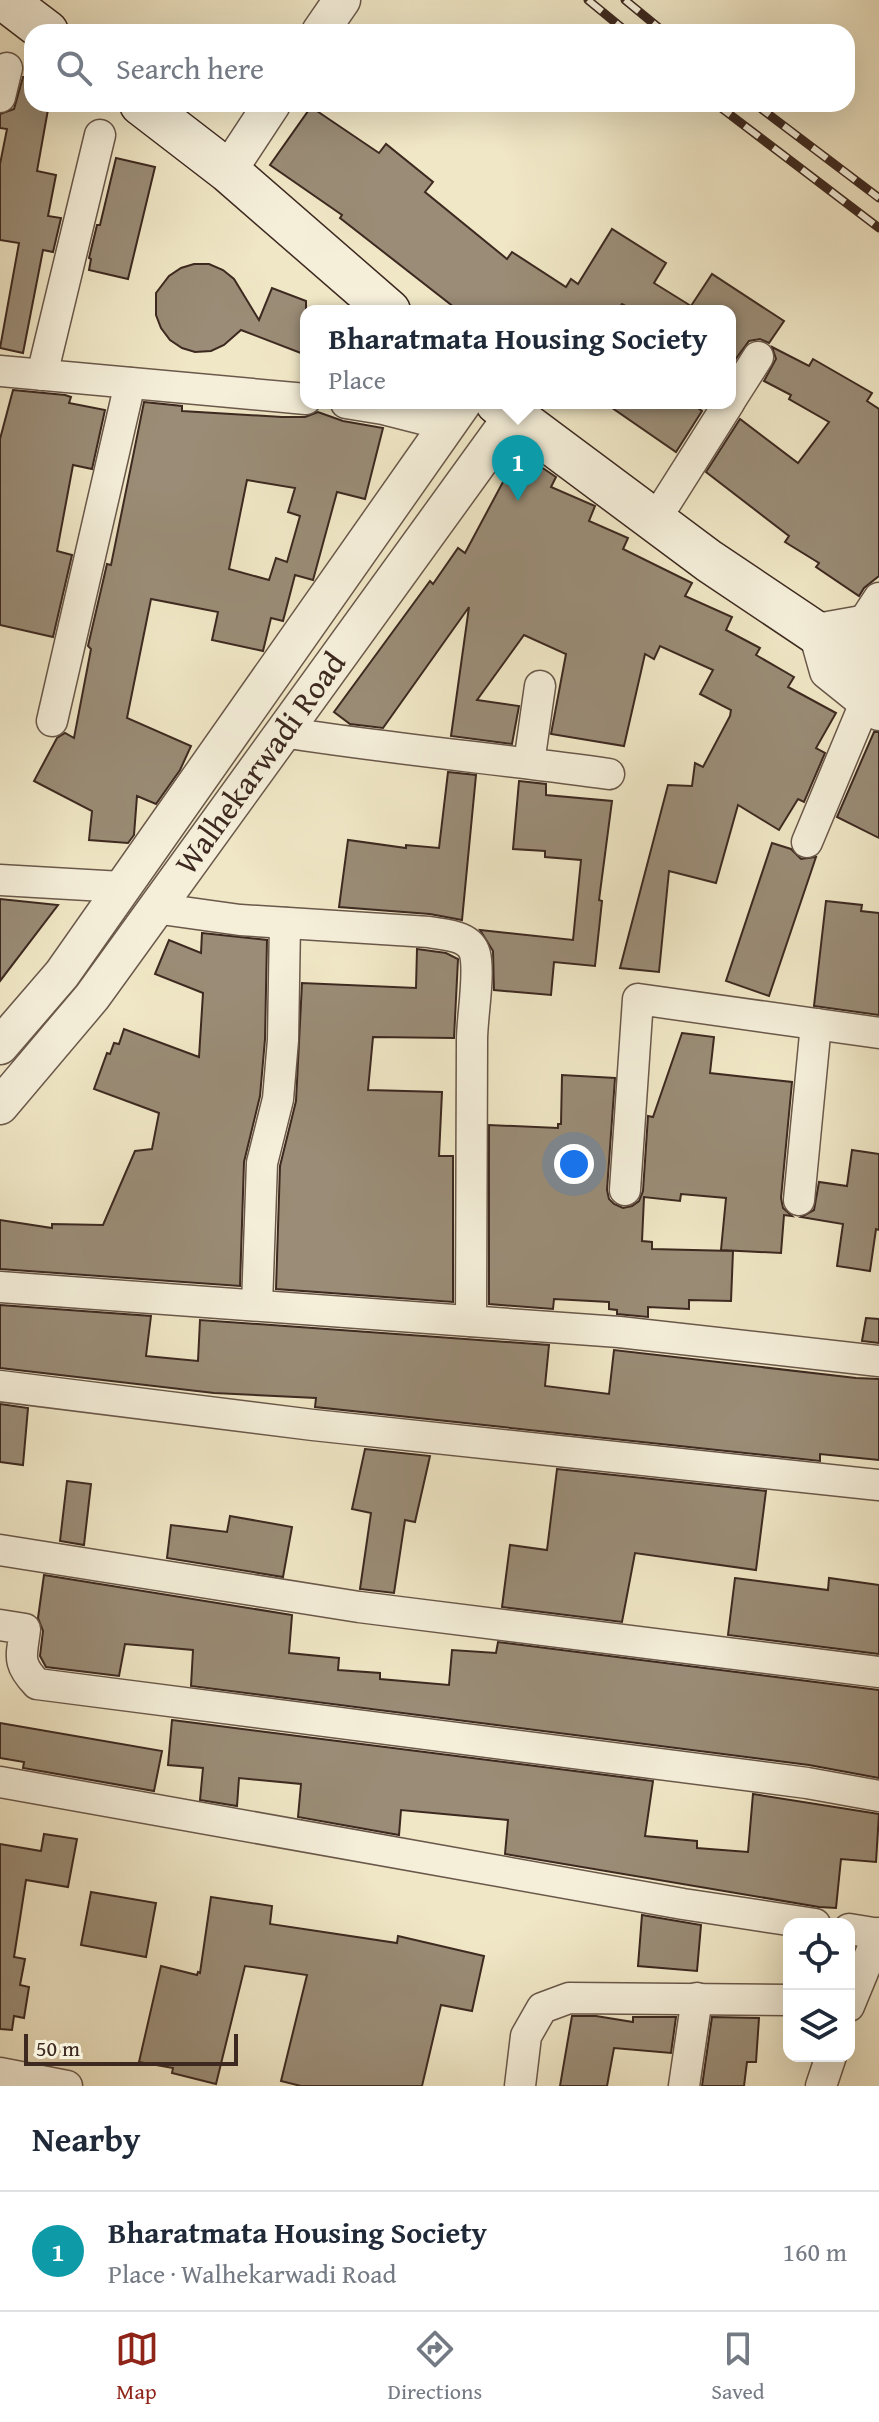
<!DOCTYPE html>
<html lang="en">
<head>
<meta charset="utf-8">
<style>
	body { margin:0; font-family:"Gentium Book Plus",serif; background:#f2f2f3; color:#1f2937 }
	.controls { position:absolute; right:24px; bottom:24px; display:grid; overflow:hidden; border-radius:16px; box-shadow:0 8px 32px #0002 }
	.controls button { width:72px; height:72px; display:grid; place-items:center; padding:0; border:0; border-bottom:2px solid #e0e1e3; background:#fff; color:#1f2937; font:40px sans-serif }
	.scale { position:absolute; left:24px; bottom:20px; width:214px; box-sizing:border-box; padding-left:8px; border:4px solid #3d2920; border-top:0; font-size:22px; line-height:28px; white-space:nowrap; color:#3d2920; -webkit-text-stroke:6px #f5efda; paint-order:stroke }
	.you { position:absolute; left:574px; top:1164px; width:28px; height:28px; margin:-20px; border:6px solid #fff; border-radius:50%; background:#1a73e8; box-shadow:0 0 0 12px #1a73e833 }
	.badge { display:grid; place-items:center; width:52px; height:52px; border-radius:50%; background:#8f2418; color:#fff; font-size:26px; font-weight:700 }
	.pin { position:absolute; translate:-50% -66px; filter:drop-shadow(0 2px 4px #0008) }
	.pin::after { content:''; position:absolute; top:42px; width:28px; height:24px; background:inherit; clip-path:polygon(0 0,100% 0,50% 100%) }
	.popup { position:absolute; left:300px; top:305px; width:436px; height:104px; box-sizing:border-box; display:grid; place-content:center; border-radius:16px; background:#fff; filter:drop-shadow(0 2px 6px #0005); font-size:26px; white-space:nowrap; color:#747a83 }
	.popup b { font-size:30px; color:#1f2937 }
	.popup::after { content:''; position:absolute; left:50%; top:100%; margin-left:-16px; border:16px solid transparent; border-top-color:#fff }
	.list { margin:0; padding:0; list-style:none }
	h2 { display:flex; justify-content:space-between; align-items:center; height:104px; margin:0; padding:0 32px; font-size:34px }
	h2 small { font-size:26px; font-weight:400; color:#747a83 }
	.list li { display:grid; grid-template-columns:52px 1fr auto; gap:24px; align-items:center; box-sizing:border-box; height:120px; padding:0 32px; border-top:2px solid #e0e1e3 }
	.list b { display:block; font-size:30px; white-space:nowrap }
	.list p { margin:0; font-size:26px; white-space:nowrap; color:#747a83 }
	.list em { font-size:26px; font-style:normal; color:#747a83 }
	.icon { flex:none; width:44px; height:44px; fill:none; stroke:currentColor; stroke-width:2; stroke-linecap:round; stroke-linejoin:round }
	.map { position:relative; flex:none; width:879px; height:2086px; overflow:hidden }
	.search { position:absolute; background:#fff; box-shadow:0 8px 32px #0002; left:24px; right:24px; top:24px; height:88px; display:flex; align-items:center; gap:20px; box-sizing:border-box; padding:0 28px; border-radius:24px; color:#747a83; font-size:30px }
	.sheet { height:224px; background:#fff }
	nav { display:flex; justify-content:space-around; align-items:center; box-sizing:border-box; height:112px; border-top:2px solid #e0e1e3; background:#fff; font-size:22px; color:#747a83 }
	nav a { display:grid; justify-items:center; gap:4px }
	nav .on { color:#8f2418 }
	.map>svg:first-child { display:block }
	.building { fill:#9a8c76; stroke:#3d2920; stroke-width:2; fill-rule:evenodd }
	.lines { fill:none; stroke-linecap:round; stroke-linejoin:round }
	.minor-casing { stroke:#6a584a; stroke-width:33 }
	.tertiary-casing { stroke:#6a584a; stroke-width:39 }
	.secondary-casing { stroke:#3d2920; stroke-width:45 }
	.minor { stroke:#f5efda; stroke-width:30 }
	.tertiary { stroke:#f5efda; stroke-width:36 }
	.secondary { stroke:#f5efda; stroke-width:42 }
	.rail-casing { stroke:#3d2920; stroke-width:9 }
	.rail { stroke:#f5efda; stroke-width:6; stroke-dasharray:18; stroke-linecap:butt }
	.labels { text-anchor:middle; stroke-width:7; stroke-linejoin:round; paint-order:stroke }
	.street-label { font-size:32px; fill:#3d2920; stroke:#f5efda }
</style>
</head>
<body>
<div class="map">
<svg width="879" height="2086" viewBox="0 0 879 2086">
	<rect width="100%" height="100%" fill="#f0e7c6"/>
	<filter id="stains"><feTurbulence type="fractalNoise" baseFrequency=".0025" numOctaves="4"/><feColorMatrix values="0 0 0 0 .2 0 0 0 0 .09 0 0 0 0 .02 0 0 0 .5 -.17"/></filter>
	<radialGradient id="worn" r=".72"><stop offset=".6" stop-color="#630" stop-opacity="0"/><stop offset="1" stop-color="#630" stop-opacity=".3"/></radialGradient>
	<g class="building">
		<path d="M23 77 32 78V104H49L37 171 56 175 48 216 61 218 53 252 43 250 23 353 0 348 19 243 0 240V164L7 129 0 128V114L14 109Z"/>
		<path d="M311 107 379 153 386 144 433 182 425 192 507 259 512 252 566 287 571 279 578 284 612 229 666 263 654 283 691 306 712 274 784 321 769 343 760 339 749 341 732 364 730 362V311H635L622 304 617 311H459L340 218 342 215 270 165Z"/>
		<path d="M116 158 155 167 128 279 89 270 91 259 89 258 97 225H100Z"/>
		<path d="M194 264H209L223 270 234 279 259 320 272 288 306 301V355L241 330 224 345 211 351 195 352 182 348 170 340 161 328 156 315V293L169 276 181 268Z"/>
		<path d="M772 347 809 366 813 359 872 393 867 401 879 409V576L864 588 859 596 816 567 819 563 785 542 789 536 706 472 740 419 798 463 829 422 789 399 791 395 764 381 776 359Z"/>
		<path d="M13 390 65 395 71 397 69 403 105 410 92 469 73 465 57 551 72 555 53 637 0 625V439Z"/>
		<path d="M144 402 182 406V411L282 417H305L318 412 343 421 383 428 365 499 337 492 313 580 295 575 283 621 271 618 263 651 212 640 218 612 151 599 127 718 191 746 180 770 156 804 137 796 134 835 128 843 89 840 92 811 34 781 57 738 65 733 74 738 91 649 88 646 107 564 111 565ZM247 480 295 488 288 512 300 516 287 562 276 558 269 580 229 569Z"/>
		<path d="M605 403H691L702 411 676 452Z"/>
		<path d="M519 452 556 477 551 487 595 506 589 521 628 538 623 549 692 583 685 596 732 617 726 630 760 648 756 655 794 677 788 687 836 713 816 748 825 753 804 802 798 799 779 830 738 805 716 883 669 871 659 972 620 968 668 785 692 786 695 763 703 767 730 716 731 710 700 694 713 670 660 646 654 659 645 654 624 746 551 734 566 654 524 635 477 700 519 706 512 744 451 736 469 607 383 728 350 724 334 712 430 581 433 584 458 548 465 553Z"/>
		<path d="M874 732H879V838L837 817Z"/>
		<path d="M448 772 476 775 462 920 430 914 339 907 348 840 406 848V845L439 848Z"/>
		<path d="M519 781 546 784V795L612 801 599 900 602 901 595 966 554 962 551 995 494 990 493 951 480 930 573 940 581 860 545 857V851L513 849Z"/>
		<path d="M772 843 791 849 801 859 816 857 769 996 726 981Z"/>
		<path d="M0 899 58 905 0 981Z"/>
		<path d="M826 901 862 905 861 911 879 913V1015L814 1006Z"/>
		<path d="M202 933 267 940 265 1039 260 1096 244 1162 240 1286 0 1269V1220L52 1228V1224L103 1225 135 1151 152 1149 159 1113 94 1089 107 1053 110 1054 114 1043 119 1044 124 1029 199 1057 203 993 155 974 169 940 201 953Z"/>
		<path d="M417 949 446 953 458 959 454 1038 373 1037 368 1090 442 1092 439 1156H453V1302L276 1289 280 1166 296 1101 302 983 416 988Z"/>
		<path d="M682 1033 714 1037 710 1073 792 1082 781 1198 783 1208 792 1216 784 1215 781 1253 721 1250 726 1198 681 1194 680 1201 644 1197 642 1241 652 1242V1249L733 1251 731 1301 689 1300V1309L648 1307V1317L617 1314V1310L609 1309V1302L554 1299 553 1309 489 1304V1125L558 1128V1124H561L562 1075 615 1078 607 1190 609 1199 614 1204 623 1208 632 1206 639 1201 643 1191 648 1116 653 1117Z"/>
		<path d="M852 1150 879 1154V1230L876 1229 870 1271 837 1266 843 1224 801 1217 814 1210 819 1182 847 1186Z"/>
		<path d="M0 1305 151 1316 146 1356 198 1361 200 1320 549 1345 545 1386 609 1394 614 1350 856 1378 879 1379V1460L820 1454V1461L315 1407 316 1398 214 1393 0 1368Z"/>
		<path d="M866 1318 879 1319V1343L862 1341Z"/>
		<path d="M0 1404 28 1408 23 1465 0 1462Z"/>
		<path d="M365 1449 430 1456 415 1522 405 1520 394 1593 360 1589 371 1513 352 1509Z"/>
		<path d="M557 1469 766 1491 756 1570 635 1553 622 1622 502 1607 510 1545 547 1550Z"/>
		<path d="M67 1481 91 1484 84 1545 60 1541Z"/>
		<path d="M230 1516 292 1527 283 1577 167 1558 171 1525 227 1532Z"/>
		<path d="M44 1575 292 1615 289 1653 339 1658 338 1670 380 1673V1679L449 1685 452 1650 496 1653 498 1642 879 1690V1778L809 1765 191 1686 193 1650 125 1644 119 1676 46 1667 40 1656 43 1631 38 1618Z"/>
		<path d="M735 1578 828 1590 829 1578 879 1585V1654L728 1635Z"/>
		<path d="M172 1720 653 1781 645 1836 697 1841V1848L748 1852 753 1794 879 1814 876 1862 841 1859 836 1908 819 1907 505 1854 508 1820 401 1810 399 1835 298 1817 301 1784 239 1778 237 1806 200 1800 203 1768 168 1765Z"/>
		<path d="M0 1723 162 1751 154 1791 23 1768 24 1762 0 1758Z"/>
		<path d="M44 1834 77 1839 68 1887 26 1880 14 1957 25 1959 20 1985 29 1987 24 2018 14 2016 12 2030 0 2029V1844L41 1851Z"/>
		<path d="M91 1892 156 1903 146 1957 81 1945Z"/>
		<path d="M211 1897 272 1906 270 1924 397 1943 398 1936 484 1956 472 2011 441 2005 422 2086H301L281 2081 307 1975 245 1966 216 2084 172 2073 173 2068 139 2062 161 1966 197 1975 198 1972 200 1973Z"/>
		<path d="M642 1915 701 1925 697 1971 638 1966Z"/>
		<path d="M572 2016H596L633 2022V2017H676L671 2053 614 2048 607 2086H560Z"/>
		<path d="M712 2017 759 2018 756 2062H747L744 2086H702Z"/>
	</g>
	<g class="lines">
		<defs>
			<g id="minor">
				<path d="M0 97 7 68"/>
				<path d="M0 371 306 399"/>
				<path d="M42 375 100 135"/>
				<path d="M730 401 758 357"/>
				<path d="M346 403 383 409 446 425"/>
				<path d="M655 520 729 403"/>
				<path d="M862 624 879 598"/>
				<path d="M52 721 130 383"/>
				<path d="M282 732C391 749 500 759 609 774"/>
				<path d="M529 763 540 686"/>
				<path d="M807 842 865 703"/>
				<path d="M0 880 122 887"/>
				<path d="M154 908 240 920 429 932C445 935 470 935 475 954 480 975 472 1017 472 1040 471 1133 471 1227 471 1321"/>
				<path d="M625 1190 638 999 879 1033"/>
				<path d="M799 1200 816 1024"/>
				<path d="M0 1287 619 1332 879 1361"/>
				<path d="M257 1305 262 1163 278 1099 283 1040 285 923"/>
				<path d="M0 1386 313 1425 879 1485"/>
				<path d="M0 1550 359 1607 879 1672"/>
				<path d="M0 1625 25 1629C22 1656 16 1662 37 1684L807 1783 879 1796"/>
				<path d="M0 1782 683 1904 815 1924"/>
				<path d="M849 1929 879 1934"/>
				<path d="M849 2006 879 1933"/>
				<path d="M0 2073 67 2086"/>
				<path d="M520 2086 526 2036 542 2008 569 1998 789 2000"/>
				<path d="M684 2086 697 1998"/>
				<path d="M821 2086 831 2056"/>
			</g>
			<g id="tertiary">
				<path d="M320 32 342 0"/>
				<path d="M228 171 272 104"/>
				<path d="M879 636 862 624 817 632 828 671 879 712"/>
				<path d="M0 1046 62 974 463 403"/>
				<path d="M0 1106 92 997 513 415"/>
			</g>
			<g id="secondary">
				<path d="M5 0 47 32"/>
				<path d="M141 104 228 171 389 311"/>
				<path d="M497 403 709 561 879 675"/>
			</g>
		</defs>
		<use href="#minor" class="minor-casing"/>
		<use href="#tertiary" class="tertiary-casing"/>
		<use href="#secondary" class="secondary-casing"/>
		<use href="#minor" class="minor"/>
		<use href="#tertiary" class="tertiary"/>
		<use href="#secondary" class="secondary"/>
		<defs>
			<g id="rail">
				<path d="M588 0 627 32"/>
				<path d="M625 0 664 32"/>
				<path d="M716 104 879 228"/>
				<path d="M755 104 879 198"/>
			</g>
		</defs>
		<use href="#rail" class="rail-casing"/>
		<use href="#rail" class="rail"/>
	</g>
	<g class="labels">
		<g class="street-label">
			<text transform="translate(260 763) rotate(-54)" y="11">Walhekarwadi Road</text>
		</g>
	</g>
	<rect width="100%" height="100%" filter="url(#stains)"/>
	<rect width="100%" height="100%" fill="url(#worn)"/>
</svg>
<div class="controls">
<button><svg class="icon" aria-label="locate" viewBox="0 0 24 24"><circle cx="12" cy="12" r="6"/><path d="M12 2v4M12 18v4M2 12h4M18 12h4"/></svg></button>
<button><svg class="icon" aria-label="layers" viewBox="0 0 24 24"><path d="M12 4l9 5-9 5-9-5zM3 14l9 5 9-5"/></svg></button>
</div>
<div class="scale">50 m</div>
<div class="you"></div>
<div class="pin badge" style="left:518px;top:501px;background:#0f9aa8">1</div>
<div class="popup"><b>Bharatmata Housing Society</b>Place</div>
<div class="search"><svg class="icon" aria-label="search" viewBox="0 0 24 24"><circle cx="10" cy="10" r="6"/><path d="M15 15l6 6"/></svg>Search here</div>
</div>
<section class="sheet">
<h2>Nearby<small></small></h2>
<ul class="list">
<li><span class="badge" style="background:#0f9aa8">1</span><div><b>Bharatmata Housing Society</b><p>Place · Walhekarwadi Road</p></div><em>160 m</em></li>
</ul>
</section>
<nav>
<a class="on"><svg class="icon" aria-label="map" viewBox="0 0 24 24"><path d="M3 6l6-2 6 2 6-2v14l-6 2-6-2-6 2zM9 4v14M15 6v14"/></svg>Map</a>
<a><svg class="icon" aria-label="directions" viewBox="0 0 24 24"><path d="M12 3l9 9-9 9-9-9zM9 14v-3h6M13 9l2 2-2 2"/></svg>Directions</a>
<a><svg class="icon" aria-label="saved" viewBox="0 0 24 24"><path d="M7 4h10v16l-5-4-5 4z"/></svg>Saved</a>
</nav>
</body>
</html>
